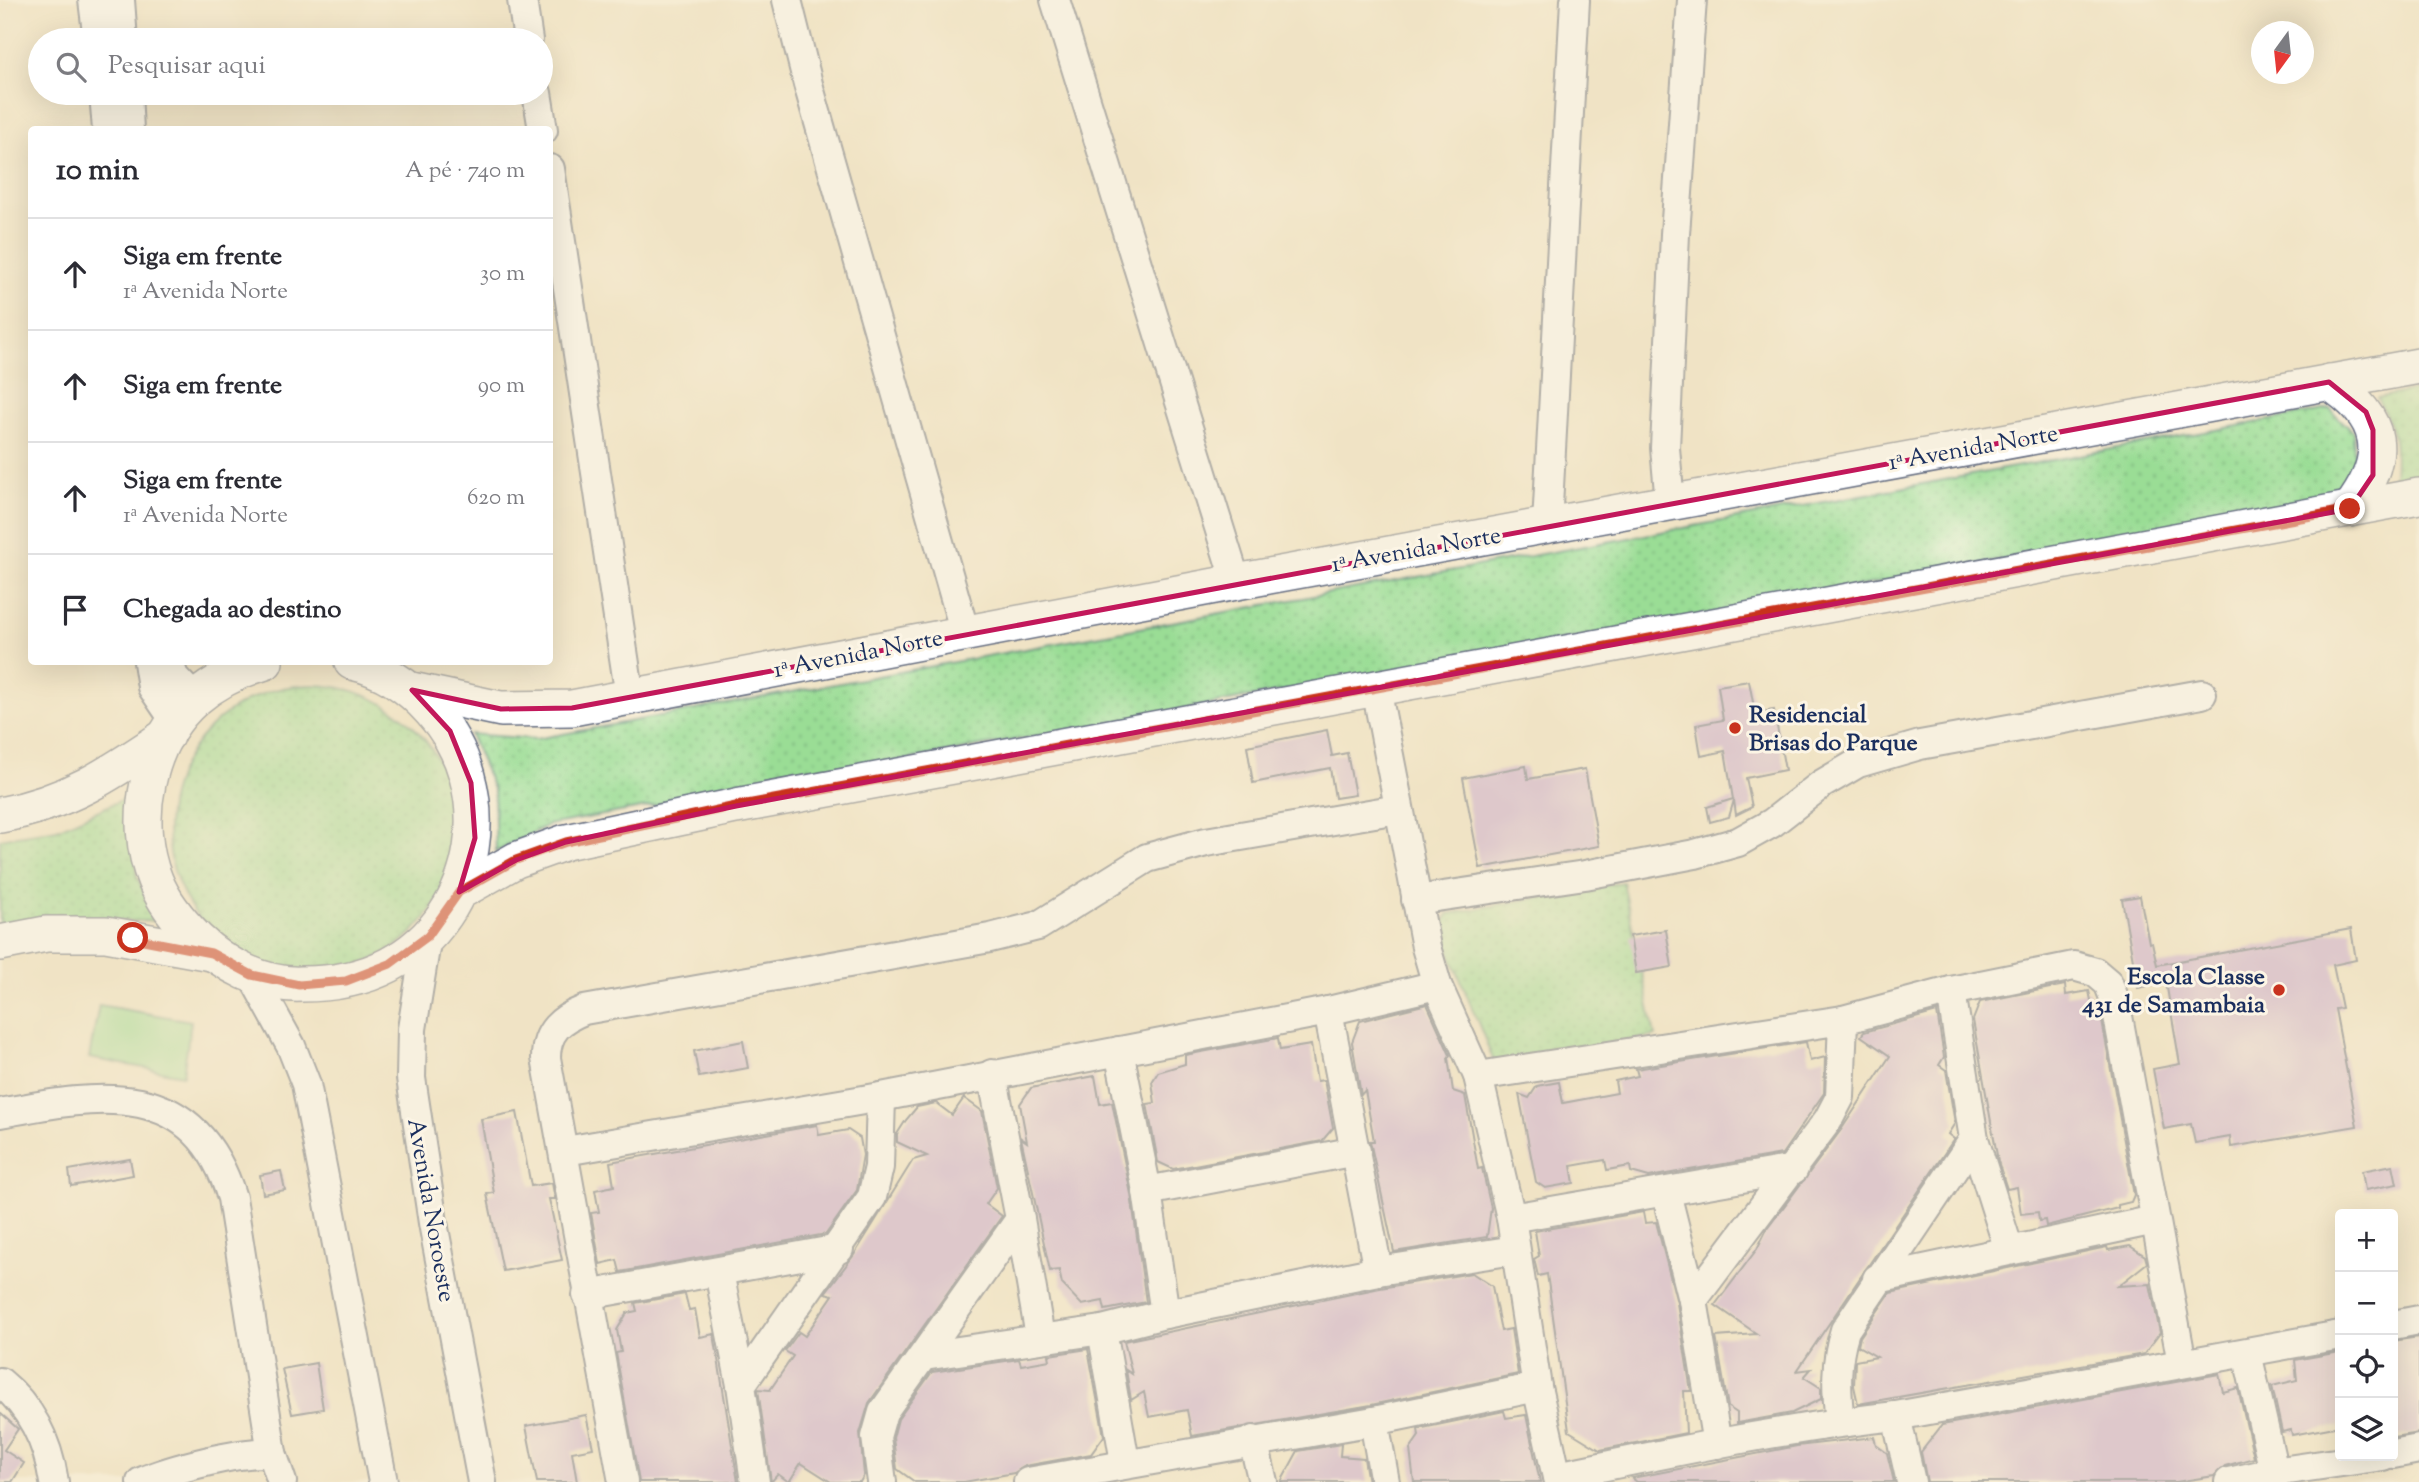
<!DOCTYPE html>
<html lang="pt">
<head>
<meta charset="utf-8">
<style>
	body { margin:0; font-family:"Sorts Mill Goudy",serif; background:#f2f2f3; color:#2b2b33 }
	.controls { position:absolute; right:21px; bottom:21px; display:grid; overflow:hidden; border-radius:7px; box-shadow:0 7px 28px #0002 }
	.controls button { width:63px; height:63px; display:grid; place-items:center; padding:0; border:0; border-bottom:2px solid #e1e1e2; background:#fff; color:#2b2b33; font:35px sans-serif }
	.compass { position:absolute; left:2251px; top:21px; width:63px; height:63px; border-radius:50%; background:#fff; box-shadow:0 7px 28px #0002; rotate:195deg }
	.stop { position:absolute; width:21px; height:21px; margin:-16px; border:5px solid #c8321e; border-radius:50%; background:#fff }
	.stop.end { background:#c8321e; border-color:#fff; box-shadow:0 2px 7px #0008 }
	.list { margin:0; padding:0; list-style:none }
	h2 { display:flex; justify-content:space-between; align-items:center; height:91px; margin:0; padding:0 28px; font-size:30px }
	h2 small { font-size:23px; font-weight:400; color:#7c7c81 }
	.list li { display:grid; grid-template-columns:46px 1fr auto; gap:21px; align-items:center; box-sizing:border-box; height:112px; padding:0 28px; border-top:2px solid #e1e1e2 }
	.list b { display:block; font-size:26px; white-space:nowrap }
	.list p { margin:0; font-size:23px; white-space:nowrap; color:#7c7c81 }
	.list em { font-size:23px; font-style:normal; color:#7c7c81 }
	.icon { flex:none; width:38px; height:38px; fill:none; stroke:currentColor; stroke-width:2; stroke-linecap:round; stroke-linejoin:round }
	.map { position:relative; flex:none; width:2419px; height:1482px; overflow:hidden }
	.search { position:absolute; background:#fff; box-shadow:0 7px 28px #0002; left:28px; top:28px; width:525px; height:77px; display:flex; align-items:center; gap:18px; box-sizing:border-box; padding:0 24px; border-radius:38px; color:#7c7c81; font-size:26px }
	.panel { position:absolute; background:#fff; box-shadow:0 7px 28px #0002; left:28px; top:126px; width:525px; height:539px; border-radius:7px }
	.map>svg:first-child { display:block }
	.grass { fill:url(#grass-dots); stroke:#5a867a; stroke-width:2 }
	.garden { fill:#9add95; stroke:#5a867a; stroke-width:2 }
	.building { fill:#c8a7d3 }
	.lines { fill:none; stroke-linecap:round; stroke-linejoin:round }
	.minor-casing { stroke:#666e82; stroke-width:32 }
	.major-casing { stroke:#666e82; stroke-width:38 }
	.minor { stroke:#fff; stroke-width:28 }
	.major { stroke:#fff; stroke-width:35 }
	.route { stroke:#c8321e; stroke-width:9 }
	.marked { fill:none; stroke:#c2185b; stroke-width:5; stroke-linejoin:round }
	.poi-dot { fill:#c8321e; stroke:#fcf5e5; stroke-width:2.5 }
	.labels { text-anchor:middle; stroke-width:6; stroke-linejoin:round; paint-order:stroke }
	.street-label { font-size:24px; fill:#1b2f5e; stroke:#fcf5e5 }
	.poi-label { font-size:24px; font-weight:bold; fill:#1b2f5e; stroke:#fcf5e5; text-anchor:start }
</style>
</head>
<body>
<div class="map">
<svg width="2419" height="1482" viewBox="0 0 2419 1482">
	<defs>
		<pattern id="grass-dots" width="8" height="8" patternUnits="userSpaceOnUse" patternTransform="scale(1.75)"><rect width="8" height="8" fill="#9add95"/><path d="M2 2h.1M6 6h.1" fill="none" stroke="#84be83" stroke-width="1.8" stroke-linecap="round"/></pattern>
	</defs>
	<rect width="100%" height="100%" fill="#fcf5e5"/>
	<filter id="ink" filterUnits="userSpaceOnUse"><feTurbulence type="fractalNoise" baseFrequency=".0143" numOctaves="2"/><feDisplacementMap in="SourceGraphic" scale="14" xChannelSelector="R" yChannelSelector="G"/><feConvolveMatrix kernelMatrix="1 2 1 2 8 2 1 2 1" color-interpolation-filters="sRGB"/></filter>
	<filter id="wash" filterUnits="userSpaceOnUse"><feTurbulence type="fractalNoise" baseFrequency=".00686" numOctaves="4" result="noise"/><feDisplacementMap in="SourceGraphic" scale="28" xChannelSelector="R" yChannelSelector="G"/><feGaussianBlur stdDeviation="1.57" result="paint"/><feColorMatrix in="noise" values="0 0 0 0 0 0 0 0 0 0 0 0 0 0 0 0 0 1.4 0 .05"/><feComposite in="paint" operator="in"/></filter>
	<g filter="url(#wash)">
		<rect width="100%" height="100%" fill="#f0e3c5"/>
		<g class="grass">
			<path d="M2419 389V481L2393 485C2397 447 2397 432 2377 398Z"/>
			<path d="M2330 409 2353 432 2355 472 2331 500 548 825 496 852 494 791 470 734 536 739Z"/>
			<circle cx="312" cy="829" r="144"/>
			<path d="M137 793 136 874 157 921H64L0 934V839L57 829Z"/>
			<path d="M1623 882 1655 1036 1495 1064 1440 930 1448 914Z"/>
		</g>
		<path class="garden" d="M99 1005 191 1021 183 1075 89 1058Z"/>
		<g id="blocks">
			<g class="building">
				<path d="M1749 681 1755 713 1774 710 1785 770 1746 778 1752 807 1736 815 1734 800 1729 817 1710 822 1707 807 1733 799 1725 751 1701 756 1696 725 1723 720 1718 686Z"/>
				<path d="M1327 730 1332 756 1347 753 1355 795 1335 798 1330 768 1253 783 1247 746Z"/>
				<path d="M1526 766 1528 779 1585 769 1599 846 1480 868 1463 778Z"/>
				<path d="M2140 896 2149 943 2152 942 2157 965 2351 929 2356 960 2333 965 2342 1008 2335 1009 2357 1126 2231 1147 2230 1137 2195 1143 2191 1124 2164 1129 2153 1069 2180 1064 2166 982 2138 988 2122 899Z"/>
				<path d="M1666 930 1672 967 1636 973 1630 936Z"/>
				<path d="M2065 985 2066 995 2089 991 2092 1005H2099L2134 1195 2131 1202 2118 1205V1208L2046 1226 2045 1220 2039 1221 2038 1212 2021 1214 2017 1187 2007 1189 1998 1161 1973 1020 1980 1002Z"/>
				<path d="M1427 1004 1450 1055 1448 1058 1453 1091 1465 1095 1478 1169 1482 1168 1491 1208 1487 1237 1394 1252 1370 1141H1374L1365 1090 1361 1095 1352 1042 1360 1021Z"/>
				<path d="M1937 1012 1944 1057 1939 1065 1946 1070 1955 1123 1948 1134 1954 1139 1797 1371 1811 1369 1804 1377 1821 1388V1399L1792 1413 1737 1423V1413L1728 1407 1716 1337 1757 1334 1715 1305 1757 1249 1767 1229 1841 1130 1890 1056 1861 1036 1864 1032Z"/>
				<path d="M1278 1038 1280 1050 1311 1045 1317 1081 1324 1080 1333 1128 1322 1141 1173 1169 1158 1162 1147 1104 1155 1103 1152 1082 1158 1072 1185 1064V1055Z"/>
				<path d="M743 1041 748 1068 699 1077 694 1051Z"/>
				<path d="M1806 1042 1810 1061 1825 1057 1824 1093 1782 1154 1649 1177 1631 1172 1630 1166 1607 1170 1605 1160 1571 1166 1574 1183 1545 1188 1536 1182 1519 1094 1529 1098 1537 1086 1559 1082 1563 1103 1617 1093 1615 1081 1638 1076 1636 1069Z"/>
				<path d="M1095 1076 1100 1104 1112 1102 1131 1194 1146 1302 1105 1310 1103 1301 1082 1305 1062 1284 1059 1270 1050 1271 1021 1138 1027 1142 1020 1104 1031 1088Z"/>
				<path d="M964 1098 982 1111 997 1188 986 1204 1002 1216 869 1403 860 1433 864 1475 860 1482H831L801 1463 789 1482 778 1474 771 1482 758 1389 770 1390 793 1356 785 1351 799 1332 805 1336 833 1295 825 1293 854 1255 913 1160 927 1156 897 1142V1134L906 1120 917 1107 936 1103 952 1115Z"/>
				<path d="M517 1112 531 1186 552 1183 555 1199H549L562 1260 503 1271 487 1194 494 1193 481 1119Z"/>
				<path d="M817 1125 819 1135 848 1130 860 1138 863 1155 857 1190 826 1234 620 1272 617 1260 600 1264 591 1213 599 1212 595 1190 614 1186 610 1162Z"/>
				<path d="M130 1159 133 1175 71 1186 69 1170Z"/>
				<path d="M2393 1165 2397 1184 2365 1190 2362 1171Z"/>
				<path d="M281 1171 285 1190 263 1194 260 1175Z"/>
				<path d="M1643 1212 1645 1223 1656 1222 1677 1303 1691 1391H1684L1686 1433 1600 1450 1569 1431 1547 1274 1538 1276 1534 1259 1539 1256 1535 1231Z"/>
				<path d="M2130 1246 2145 1256 2147 1263 2118 1286 2150 1284 2160 1333 2144 1354 1858 1404 1854 1386 1855 1361 1877 1357 1858 1346 1860 1337 1890 1293 2107 1247 2108 1250Z"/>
				<path d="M1472 1273 1492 1286 1501 1331 1511 1329 1518 1374 1371 1405 1192 1436 1187 1410 1149 1417 1144 1392 1131 1400 1126 1370 1132 1374 1124 1341 1380 1288Z"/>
				<path d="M685 1294 689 1310 695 1309 700 1337 714 1334 738 1482H639L616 1353 621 1352 617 1330 627 1313 637 1311 635 1303Z"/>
				<path d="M2419 1337V1433L2393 1437V1341Z"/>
				<path d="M1088 1349 1104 1436 1091 1454 1025 1466 1014 1473 964 1482H915L897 1469 893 1438 898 1419 932 1372 1019 1359 1021 1365 1050 1360 1049 1355Z"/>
				<path d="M2340 1352V1426L2292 1435 2291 1430 2282 1432 2272 1386 2297 1380 2295 1360Z"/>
				<path d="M316 1363 323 1409 292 1414 282 1369Z"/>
				<path d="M2219 1374 2223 1392 2238 1388 2254 1458 2225 1466 2214 1476 2176 1482H1927L1921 1452 1942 1425Z"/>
				<path d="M1504 1411 1506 1418 1526 1415 1540 1482H1414L1410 1449 1419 1436 1418 1429Z"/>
				<path d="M0 1413 18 1429 4 1450 24 1463 12 1482H0Z"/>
				<path d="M586 1415 593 1448 572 1452 577 1482H537L526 1426Z"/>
				<path d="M1874 1437 1876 1445 1887 1453 1894 1482H1637L1632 1478 1797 1446Z"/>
				<path d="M1341 1444 1340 1456 1364 1458 1368 1482H1281L1298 1451Z"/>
			</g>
		</g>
	</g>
	<g filter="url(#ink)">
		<use href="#blocks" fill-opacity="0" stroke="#666e82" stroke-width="2"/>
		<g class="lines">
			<defs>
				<g id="minor">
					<path d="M93 0 98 40"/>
					<path d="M120 0 123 40"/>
					<path d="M522 0 528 40"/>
					<path d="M787 0 808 84 965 633"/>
					<path d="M1055 0 1236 582"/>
					<path d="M104 93 107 130"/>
					<path d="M127 93 129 130"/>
					<path d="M537 93 543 130"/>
					<path d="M550 169 630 697"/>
					<path d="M1670 503 1665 448 1675 234 1692 0"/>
					<path d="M1547 525 1575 0"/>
					<path d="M148 662 152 687 175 721"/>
					<path d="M169 662 174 677 195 699"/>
					<path d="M1376 688 1426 947 1437 985 1478 1076 1511 1218 1537 1387 1558 1482"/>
					<path d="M1416 900 1585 875 1695 854 1738 842 1772 823 1822 784 1858 763 1920 745 2202 694"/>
					<path d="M427 936 412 1029 411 1078 433 1223 482 1482"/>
					<path d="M252 975 291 1046 306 1084 383 1482"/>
					<path d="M1328 1011 1378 1271"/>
					<path d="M1119 1051 1147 1191 1165 1314"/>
					<path d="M1478 1076 1843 1020 1951 991 2074 966 2095 972 2108 983 2115 1000 2182 1363"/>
					<path d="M0 1113C101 1094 195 1077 232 1198L272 1453"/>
					<path d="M1974 1139 2009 1250"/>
					<path d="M565 1151 881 1097 1328 1011 1437 985"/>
					<path d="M1147 1191 1356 1151"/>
					<path d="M1666 1193 1693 1300 1717 1444"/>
					<path d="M1511 1218 1794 1169"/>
					<path d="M1020 1219 1040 1337"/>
					<path d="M719 1272 741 1385"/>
					<path d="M1877 1279 2155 1220"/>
					<path d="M587 1295 839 1249"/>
					<path d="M1693 1300 1828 1120 1840 1097 1843 1020"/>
					<path d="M2393 1325 2419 1320"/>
					<path d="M1102 1330 1125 1462"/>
					<path d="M2247 1353 2274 1472"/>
					<path d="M924 1356 1102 1330 1165 1314 1378 1271 1515 1250"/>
					<path d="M0 1382C31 1407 48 1443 54 1482"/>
					<path d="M1896 1416 1911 1482"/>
					<path d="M1374 1421 1385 1482"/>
					<path d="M1840 1422C1836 1389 1835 1362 1845 1330L1974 1139 1951 991"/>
					<path d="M1253 1440 1263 1482"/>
					<path d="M2393 1454 2419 1449"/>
					<path d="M1557 1476C1669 1453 1782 1428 1896 1416L2340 1335"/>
					<path d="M141 1482C171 1469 240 1451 272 1453L282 1482"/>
					<path d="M623 1482 546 1058C546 1031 561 1019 584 1010L990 938 1038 926 1147 858 1206 842 1398 809"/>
					<path d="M755 1482 741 1385 872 1197 879 1167 881 1097"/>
					<path d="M882 1482 876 1437 883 1412 1020 1219 992 1074"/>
					<path d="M1028 1482 1374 1421 1537 1387"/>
					<path d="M2229 1482 2274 1472 2383 1456"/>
				</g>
				<g id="major">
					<path d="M2329 382C2384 418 2390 456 2350 509"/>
					<path d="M265 662C239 670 216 681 195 699 147 741 131 821 155 880 164 903 180 922 197 939 224 965 264 986 302 984 332 984 362 979 389 965 483 916 500 786 431 711 409 686 384 669 352 662"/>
					<path d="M412 690 501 709 572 708 1236 582 2419 366"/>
					<path d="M0 815C67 803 110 774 166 736"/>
					<path d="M459 892 516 860 566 842 736 806 2419 496"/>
					<path d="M0 943 46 934H106L211 953"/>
				</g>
			</defs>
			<use href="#minor" class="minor-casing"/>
			<use href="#major" class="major-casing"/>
			<use href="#minor" class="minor"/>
			<use href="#major" class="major"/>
		</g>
	</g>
	<g class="lines" filter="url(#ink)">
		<path class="route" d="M133 938 211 953 252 975 299 985 346 981 390 964 428 936 459 892 516 860 566 842 736 806 2350 509"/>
	</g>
	<path d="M0 0H2419V1482H0ZM2329 382 2366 412 2373 430V475L2350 509 736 806 566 842 516 860 459 892 475 838 471 783 450 731 412 690 501 709 572 708Z" fill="#f0e3c5" fill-opacity=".55" fill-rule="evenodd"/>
	<path class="marked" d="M2329 382 2366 412 2373 430V475L2350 509 736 806 566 842 516 860 459 892 475 838 471 783 450 731 412 690 501 709 572 708Z"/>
	<g class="poi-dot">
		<circle cx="1735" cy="728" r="7"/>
		<circle cx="2279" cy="990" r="7"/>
	</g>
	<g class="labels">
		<g class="street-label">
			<text transform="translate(1973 447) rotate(-10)" y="8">1ᵃ Avenida Norte</text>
			<text transform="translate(1416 549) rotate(-10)" y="8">1ᵃ Avenida Norte</text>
			<text transform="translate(858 653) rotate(-11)" y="8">1ᵃ Avenida Norte</text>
			<text transform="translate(432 1210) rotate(80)" y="8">Avenida Noroeste</text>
		</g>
		<g class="poi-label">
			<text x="1749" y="722">Residencial<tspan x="1749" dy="28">Brisas do Parque</tspan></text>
			<text x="2265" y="984" text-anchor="end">Escola Classe<tspan x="2265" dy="28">431 de Samambaia</tspan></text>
		</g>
	</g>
</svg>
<div class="controls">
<button>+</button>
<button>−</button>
<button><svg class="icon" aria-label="locate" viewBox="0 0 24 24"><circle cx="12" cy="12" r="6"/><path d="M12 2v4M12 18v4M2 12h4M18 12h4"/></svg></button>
<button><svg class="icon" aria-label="layers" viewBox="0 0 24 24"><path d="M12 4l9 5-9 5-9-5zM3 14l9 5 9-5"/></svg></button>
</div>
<svg class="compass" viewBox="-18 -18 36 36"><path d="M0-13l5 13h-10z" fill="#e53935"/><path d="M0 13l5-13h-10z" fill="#7c7c81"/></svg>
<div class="stop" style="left:133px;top:938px"></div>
<div class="stop end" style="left:2350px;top:509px"></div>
<div class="search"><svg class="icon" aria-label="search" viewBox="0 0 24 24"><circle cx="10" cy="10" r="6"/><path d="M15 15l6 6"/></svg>Pesquisar aqui</div>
<section class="panel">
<h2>10 min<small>A pé · 740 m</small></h2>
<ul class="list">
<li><svg class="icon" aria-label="ahead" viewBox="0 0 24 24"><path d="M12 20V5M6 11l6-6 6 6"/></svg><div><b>Siga em frente</b><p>1ᵃ Avenida Norte</p></div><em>30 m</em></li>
<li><svg class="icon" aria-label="ahead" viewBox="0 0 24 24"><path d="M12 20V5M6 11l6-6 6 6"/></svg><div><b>Siga em frente</b></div><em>90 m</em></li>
<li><svg class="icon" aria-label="ahead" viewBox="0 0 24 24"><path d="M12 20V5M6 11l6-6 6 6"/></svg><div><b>Siga em frente</b><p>1ᵃ Avenida Norte</p></div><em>620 m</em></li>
<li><svg class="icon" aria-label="arrive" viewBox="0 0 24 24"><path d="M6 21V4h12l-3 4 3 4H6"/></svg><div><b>Chegada ao destino</b></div></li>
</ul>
</section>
</div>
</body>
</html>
